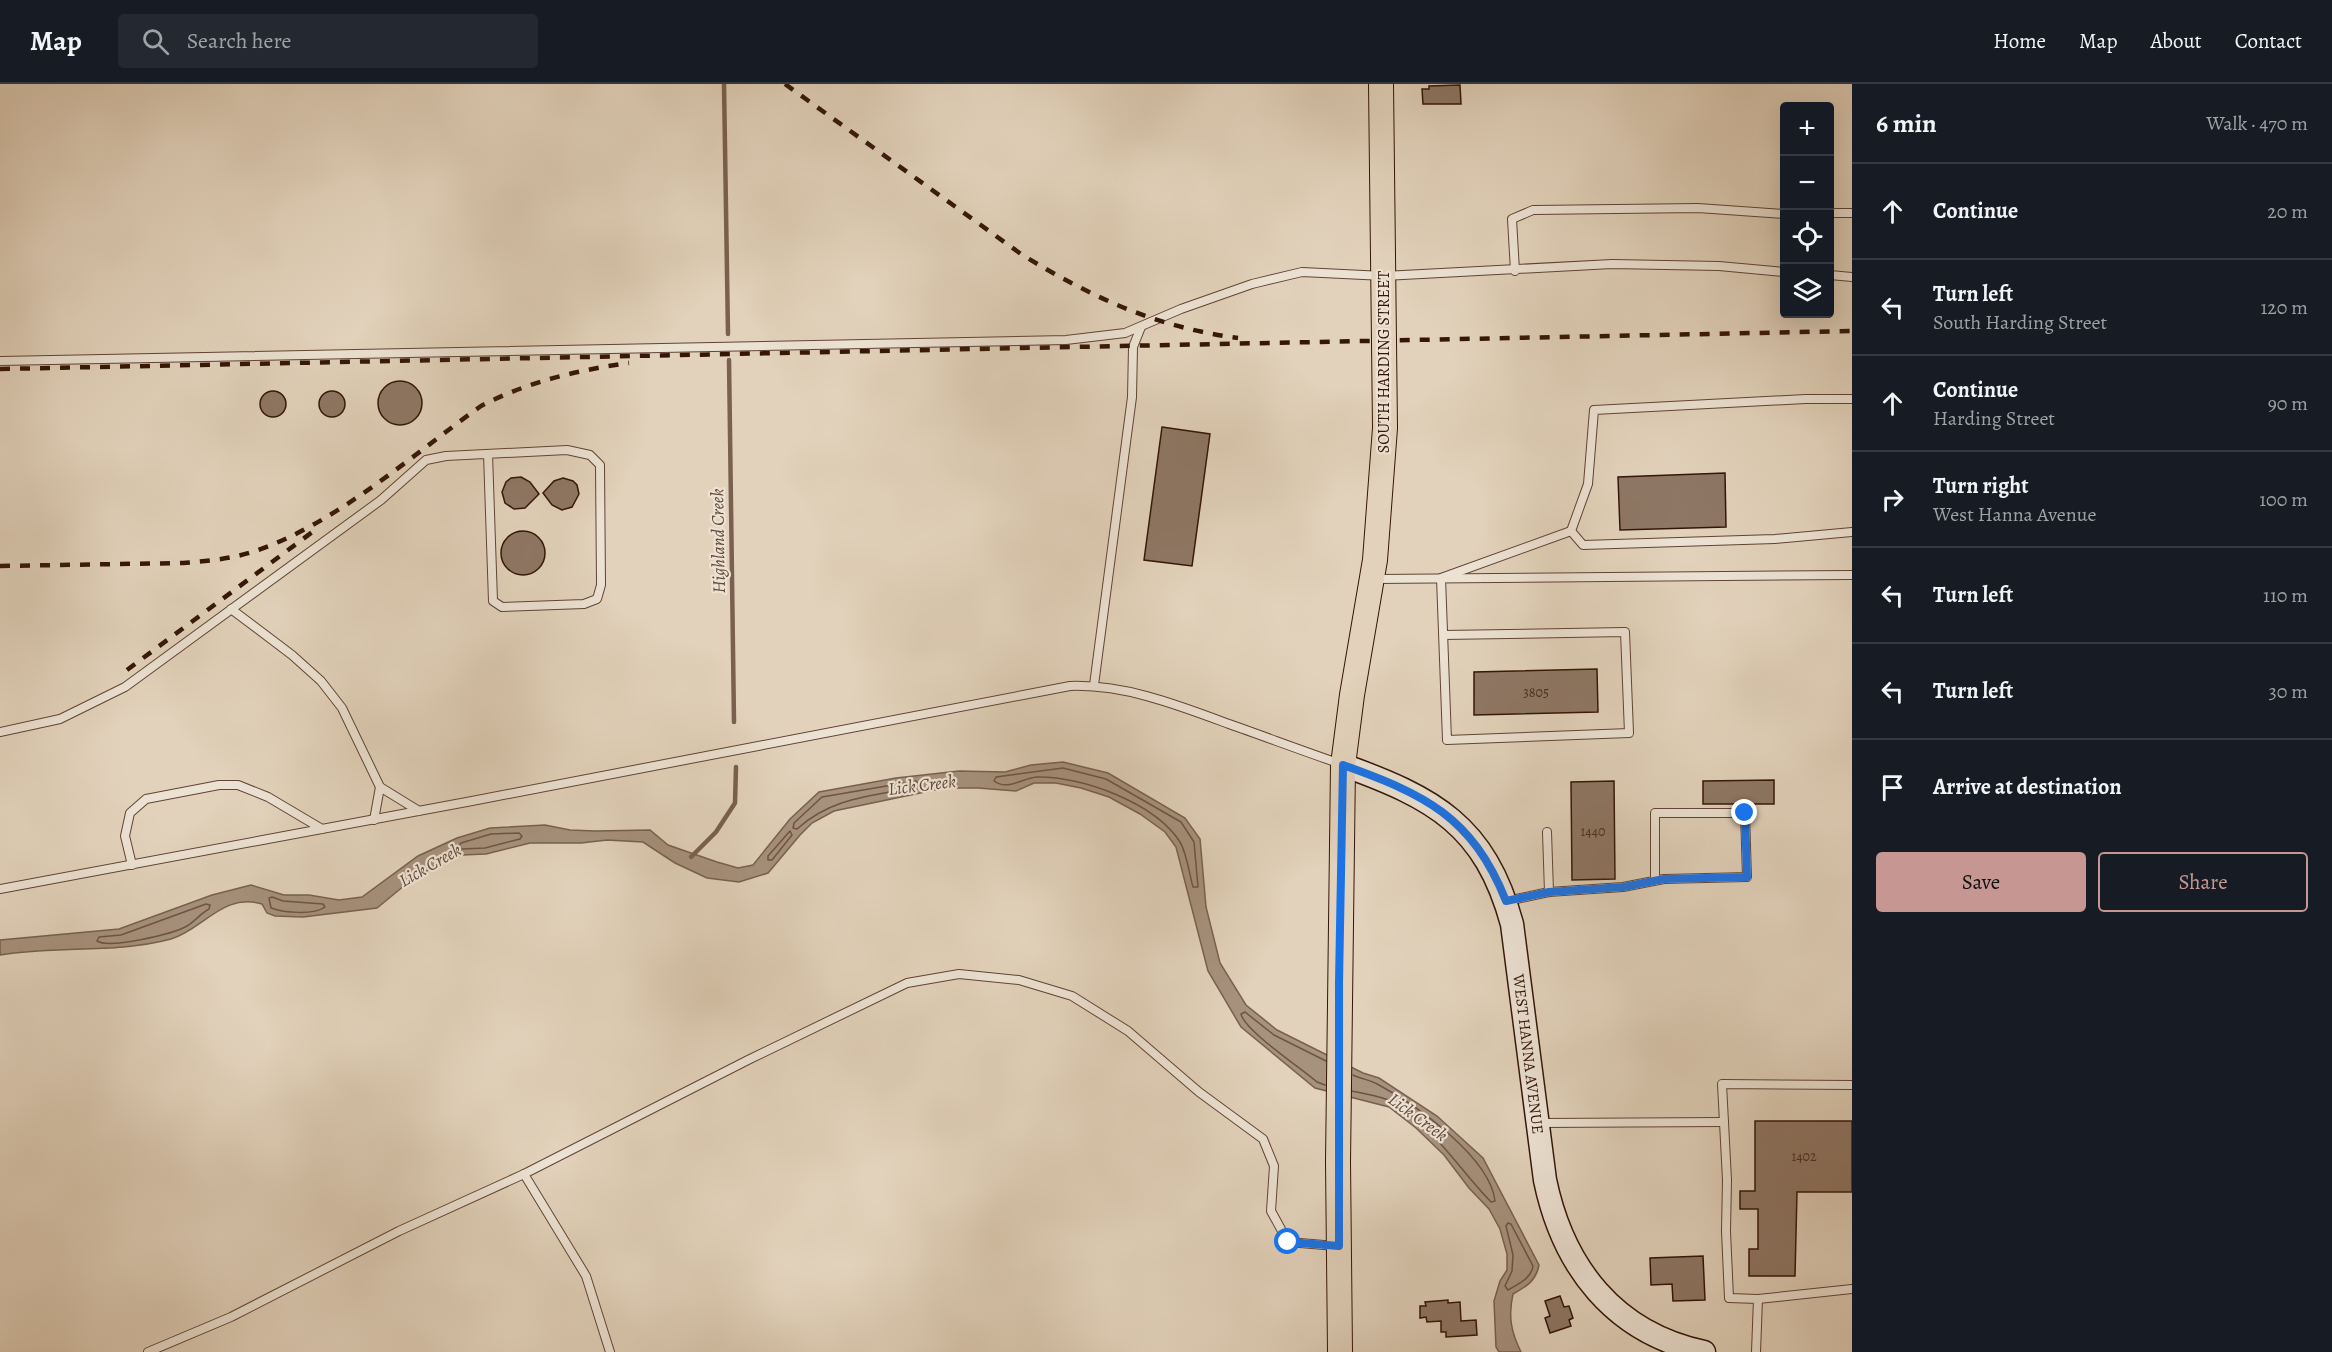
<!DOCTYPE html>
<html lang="en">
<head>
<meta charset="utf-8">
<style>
	body { margin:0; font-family:Alegreya,serif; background:#242831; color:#f1f3f6 }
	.controls { position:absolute; right:18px; top:18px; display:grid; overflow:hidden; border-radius:6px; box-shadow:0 6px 24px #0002 }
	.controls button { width:54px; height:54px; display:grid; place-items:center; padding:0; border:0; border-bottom:2px solid #363941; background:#171b24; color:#f1f3f6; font:30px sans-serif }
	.stop { position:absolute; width:18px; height:18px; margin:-14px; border:4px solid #1a73e8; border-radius:50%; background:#fff }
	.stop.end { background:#1a73e8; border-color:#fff; box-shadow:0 2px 6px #0008 }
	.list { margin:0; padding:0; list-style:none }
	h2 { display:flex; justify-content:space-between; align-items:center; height:78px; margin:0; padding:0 24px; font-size:26px }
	h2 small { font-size:20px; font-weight:400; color:#9ea1a6 }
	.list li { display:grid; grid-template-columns:39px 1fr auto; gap:18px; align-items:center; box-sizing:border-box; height:96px; padding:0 24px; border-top:2px solid #363941 }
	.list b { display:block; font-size:22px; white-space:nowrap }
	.list p { margin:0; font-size:20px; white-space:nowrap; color:#9ea1a6 }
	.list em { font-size:20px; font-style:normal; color:#9ea1a6 }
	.actions { display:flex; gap:12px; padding:18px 24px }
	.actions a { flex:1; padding:14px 0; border:2px solid #c59692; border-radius:6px; text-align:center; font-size:21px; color:#c59692 }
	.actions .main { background:#c59692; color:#111 }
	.icon { flex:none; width:33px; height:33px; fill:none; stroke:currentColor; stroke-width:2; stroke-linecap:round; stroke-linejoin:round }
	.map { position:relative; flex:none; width:1852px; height:1268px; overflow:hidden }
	header { display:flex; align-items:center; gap:36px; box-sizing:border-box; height:84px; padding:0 30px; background:#171b24; border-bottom:2px solid #363941 }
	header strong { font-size:28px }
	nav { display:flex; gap:33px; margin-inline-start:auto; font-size:21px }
	.search { width:420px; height:54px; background:#242831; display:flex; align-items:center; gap:15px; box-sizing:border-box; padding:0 21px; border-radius:6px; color:#9ea1a6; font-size:22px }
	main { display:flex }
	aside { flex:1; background:#171b24 }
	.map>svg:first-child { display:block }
	.water { fill:#a7927e; stroke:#79604f; stroke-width:1.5 }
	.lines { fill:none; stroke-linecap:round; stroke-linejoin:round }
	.shore { stroke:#6e5443; stroke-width:1.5 }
	.stream { stroke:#79604f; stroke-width:4.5 }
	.building { fill:#8e7765; stroke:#341508; stroke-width:1.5 }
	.lane-casing { stroke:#604435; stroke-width:10 }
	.secondary-casing { stroke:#341508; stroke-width:25 }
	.primary-casing { stroke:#341508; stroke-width:26 }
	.lane { stroke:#ece2d3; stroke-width:8 }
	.secondary { stroke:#ece2d3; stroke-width:22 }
	.primary { stroke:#e2d2bb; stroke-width:24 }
	.rail { stroke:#341508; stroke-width:4.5; stroke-dasharray:10 10; stroke-linecap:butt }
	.route { stroke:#1a73e8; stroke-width:8 }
	.labels { text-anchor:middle; stroke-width:4.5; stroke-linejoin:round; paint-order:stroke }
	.number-label { font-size:14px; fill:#4a2e1f }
	.street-label { font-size:16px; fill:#341508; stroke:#ece2d3 }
	.water-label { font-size:18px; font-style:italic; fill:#624737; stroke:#ece2d3 }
</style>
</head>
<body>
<header>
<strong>Map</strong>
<div class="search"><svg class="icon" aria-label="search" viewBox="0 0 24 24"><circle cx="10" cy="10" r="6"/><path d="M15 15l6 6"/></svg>Search here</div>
<nav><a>Home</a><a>Map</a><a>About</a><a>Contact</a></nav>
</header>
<main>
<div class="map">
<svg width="1852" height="1268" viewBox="0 0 1852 1268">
	<rect width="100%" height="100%" fill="#e2d2bb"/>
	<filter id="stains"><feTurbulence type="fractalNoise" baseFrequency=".00333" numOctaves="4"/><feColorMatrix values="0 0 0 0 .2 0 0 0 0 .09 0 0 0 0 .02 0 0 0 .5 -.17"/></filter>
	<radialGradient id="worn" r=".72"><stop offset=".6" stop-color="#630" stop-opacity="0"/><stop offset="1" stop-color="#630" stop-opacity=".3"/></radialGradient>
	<path class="water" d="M1063 678 1108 689 1185 734 1200 755 1206 823 1220 879 1246 921 1277 946 1363 989 1379 994 1437 1032 1483 1074 1539 1181C1536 1197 1527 1202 1513 1210 1508 1232 1511 1248 1521 1268H1499L1496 1263 1494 1217 1500 1197 1507 1186V1170L1500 1145 1489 1125 1469 1104 1444 1071 1416 1044 1389 1023 1315 1004 1241 943 1208 887 1176 763 1165 748 1140 730 1109 713 1081 704 1056 699H1034L1016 707 978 704H944L834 727 812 739 800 751 768 789 739 798 707 794 675 779 643 758 607 756 581 759H530L486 770 462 771 438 780 405 801 377 824 303 833 275 832 267 829 262 820C224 808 202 846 171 855 115 870 57 861 0 871V856L119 845 212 811 251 801 284 811H309L339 816 362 813 418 772 457 754 490 744 545 741 570 746 595 747 650 746 668 761 717 778 738 784 753 781 790 735 819 708 896 694 959 687 1005 688 1031 681Z"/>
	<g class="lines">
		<g class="shore">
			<path d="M1063 684 1106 695 1181 738 1194 758 1198 803H1193C1189 789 1187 770 1180 758 1155 719 1082 692 1037 693 1022 694 1008 707 994 697L996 693Z"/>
			<path d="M916 697 919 700 917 703C873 712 832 713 797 745L793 744 794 739 822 713Z"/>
			<path d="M790 747 792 751 772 776H768V772Z"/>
			<path d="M519 749 522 752 520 755 485 764 462 765 459 762 461 759 491 750Z"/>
			<path d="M272 813 283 817 323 820 325 823C314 831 284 829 271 824L269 814Z"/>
			<path d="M206 820 210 821 209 825C200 830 194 838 187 842 173 850 110 865 97 857L99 853 121 851Z"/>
			<path d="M1325 1001 1317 998C1301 984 1245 947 1241 930L1245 928 1274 951 1326 977"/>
			<path d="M1352 1007C1365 1010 1382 1012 1393 1018 1434 1043 1458 1084 1491 1118L1495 1117C1490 1073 1416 1021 1379 1001 1371 996 1361 995 1353 991"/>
			<path d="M1508 1139 1511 1140 1533 1182C1531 1195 1518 1200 1508 1206L1505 1202 1512 1187 1513 1171 1506 1142Z"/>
		</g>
		<g class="stream">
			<path d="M724 0 728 250"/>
			<path d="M729 276 734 638"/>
			<path d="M691 773 716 748 735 719 736 683"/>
		</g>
	</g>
	<g class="building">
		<path d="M1460 1 1461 20H1423L1422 5H1429V2Z"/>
		<circle cx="400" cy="319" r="22"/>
		<circle cx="332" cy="320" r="13"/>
		<circle cx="273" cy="320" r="13"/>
		<path d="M1162 343 1210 350 1192 482 1144 476Z"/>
		<path d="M1725 389 1726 443 1620 446 1618 393Z"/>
		<path d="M521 393 530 398 539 410 525 424 514 425 505 419 502 408 506 398 511 394Z"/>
		<path d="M563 394 573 397 577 401 579 410 572 423 562 426 552 421 543 409 554 397Z"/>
		<circle cx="523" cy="469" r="22"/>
		<path d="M1597 585 1598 628 1474 631V588Z"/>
		<path d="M1774 696V720H1703V697Z"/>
		<path d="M1614 697 1615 795 1572 796 1571 698Z"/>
		<path d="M1755 1037H1852V1108H1797L1795 1192H1749V1165H1758V1125H1740V1107H1755Z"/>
		<path d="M1703 1172 1705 1216 1673 1217 1672 1200 1651 1201 1650 1174Z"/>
		<path d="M1560 1212 1564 1223 1569 1222 1573 1234 1569 1236 1571 1242 1550 1249 1545 1234 1550 1232 1545 1217Z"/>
		<path d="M1448 1216V1219L1460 1218 1461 1237 1476 1236 1477 1251 1446 1253V1248H1441V1237L1427 1238 1426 1233 1420 1234V1222H1426L1425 1218Z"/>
	</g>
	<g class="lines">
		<defs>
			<g id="lane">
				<path d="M1830 129H1852"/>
				<path d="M1515 187 1512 135 1533 126 1698 124 1784 130"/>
				<path d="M1830 191 1852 193"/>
				<path d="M0 277 1066 256 1125 249 1181 225 1252 200 1302 188 1384 192 1612 180 1719 182 1784 188"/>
				<path d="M1571 447 1588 400 1594 326 1805 315H1852"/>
				<path d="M1571 447 1583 461 1775 455 1852 448"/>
				<path d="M1376 495 1852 491"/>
				<path d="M231 525 292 571 321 597 342 624 380 703 419 727"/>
				<path d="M1443 551 1625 548 1629 649 1447 656 1441 494 1571 447"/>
				<path d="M1094 601 1132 313 1133 263 1141 243"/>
				<path d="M0 648 60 635 125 603 381 416 426 376 446 372 567 366 590 371 600 381 601 501 597 515 584 520 502 523 493 517 488 370"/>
				<path d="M374 736 380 703"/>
				<path d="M1547 748 1549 808"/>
				<path d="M132 781 125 752 130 729 146 715 219 701H238L268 713 322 745"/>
				<path d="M0 805 472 717 1070 602C1124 600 1178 621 1229 640 1266 653 1303 667 1341 680"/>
				<path d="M1507 817 1549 808 1623 803 1664 795 1747 793 1745 729H1655V797"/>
				<path d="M1540 1039 1724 1038"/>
				<path d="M1758 1215 1852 1205"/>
				<path d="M148 1268 231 1233 399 1147 524 1090"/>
				<path d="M610 1268 586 1192 524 1090 750 975 907 899 959 890 1019 896 1072 912 1128 947 1199 1008 1263 1055 1274 1082 1271 1127 1288 1158 1336 1162"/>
				<path d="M1756 1268 1758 1215 1729 1214 1726 1147 1727 1096 1722 1000 1852 1001"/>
			</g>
			<path id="secondary" d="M1343 681C1434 714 1485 741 1512 840L1545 1096C1563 1183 1614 1249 1704 1268"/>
			<path id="primary" d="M1340 1268 1338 1078 1343 681 1352 611 1375 476 1385 344 1381 0"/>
		</defs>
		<use href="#lane" class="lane-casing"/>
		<use href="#secondary" class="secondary-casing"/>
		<use href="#primary" class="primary-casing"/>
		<use href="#lane" class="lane"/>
		<use href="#secondary" class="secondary"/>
		<use href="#primary" class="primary"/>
		<g class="rail">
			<path d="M785 0 1021 170C1091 213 1155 243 1238 254"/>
			<path d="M0 285 1852 247"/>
			<path d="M0 482 183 479C207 477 232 475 255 467 336 440 412 371 481 322 527 298 578 286 629 279"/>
			<path d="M127 586 315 446"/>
		</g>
	</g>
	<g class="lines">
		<path class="route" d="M1288 1158 1339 1162V898L1343 681C1424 710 1472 732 1506 817L1549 808 1623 803 1664 795 1747 793 1745 729"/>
	</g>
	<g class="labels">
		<g class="number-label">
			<text x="1536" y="613">3805</text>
			<text x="1593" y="752">1440</text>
			<text x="1804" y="1077">1402</text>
		</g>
		<g class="street-label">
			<text transform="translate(1383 278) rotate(-90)" y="6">SOUTH HARDING STREET</text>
			<text transform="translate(1529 970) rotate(83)" y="6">WEST HANNA AVENUE</text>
		</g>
		<g class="water-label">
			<text transform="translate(718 457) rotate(-91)" y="6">Highland Creek</text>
			<text transform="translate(922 701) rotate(-7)" y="6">Lick Creek</text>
			<text transform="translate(430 781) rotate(-30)" y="6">Lick Creek</text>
			<text transform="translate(1418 1033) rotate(36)" y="6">Lick Creek</text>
		</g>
	</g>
	<rect width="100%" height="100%" filter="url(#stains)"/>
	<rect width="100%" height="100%" fill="url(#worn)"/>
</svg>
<div class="controls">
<button>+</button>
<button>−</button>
<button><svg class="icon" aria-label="locate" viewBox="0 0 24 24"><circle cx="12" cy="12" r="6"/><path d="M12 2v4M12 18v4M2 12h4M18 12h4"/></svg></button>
<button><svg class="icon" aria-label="layers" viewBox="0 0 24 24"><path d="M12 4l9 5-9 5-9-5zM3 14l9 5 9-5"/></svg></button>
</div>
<div class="stop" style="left:1288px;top:1158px"></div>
<div class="stop end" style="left:1745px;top:729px"></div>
</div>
<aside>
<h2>6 min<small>Walk · 470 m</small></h2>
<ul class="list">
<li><svg class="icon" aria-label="ahead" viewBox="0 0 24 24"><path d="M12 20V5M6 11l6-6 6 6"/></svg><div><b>Continue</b></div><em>20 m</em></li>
<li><svg class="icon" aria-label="left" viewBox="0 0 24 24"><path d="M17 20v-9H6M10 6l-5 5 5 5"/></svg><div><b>Turn left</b><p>South Harding Street</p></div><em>120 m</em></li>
<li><svg class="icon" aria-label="ahead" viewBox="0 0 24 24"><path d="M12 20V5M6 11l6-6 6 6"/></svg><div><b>Continue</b><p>Harding Street</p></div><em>90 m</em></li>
<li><svg class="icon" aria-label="right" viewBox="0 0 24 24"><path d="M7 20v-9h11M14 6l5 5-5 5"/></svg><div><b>Turn right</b><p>West Hanna Avenue</p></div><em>100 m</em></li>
<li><svg class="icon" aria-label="left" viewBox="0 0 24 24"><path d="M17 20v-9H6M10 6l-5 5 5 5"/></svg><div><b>Turn left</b></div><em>110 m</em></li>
<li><svg class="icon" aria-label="left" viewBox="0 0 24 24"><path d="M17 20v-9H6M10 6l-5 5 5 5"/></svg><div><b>Turn left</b></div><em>30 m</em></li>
<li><svg class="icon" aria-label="arrive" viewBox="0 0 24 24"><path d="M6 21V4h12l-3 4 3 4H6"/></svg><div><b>Arrive at destination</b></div></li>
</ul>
<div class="actions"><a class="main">Save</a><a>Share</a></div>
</aside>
</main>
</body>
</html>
